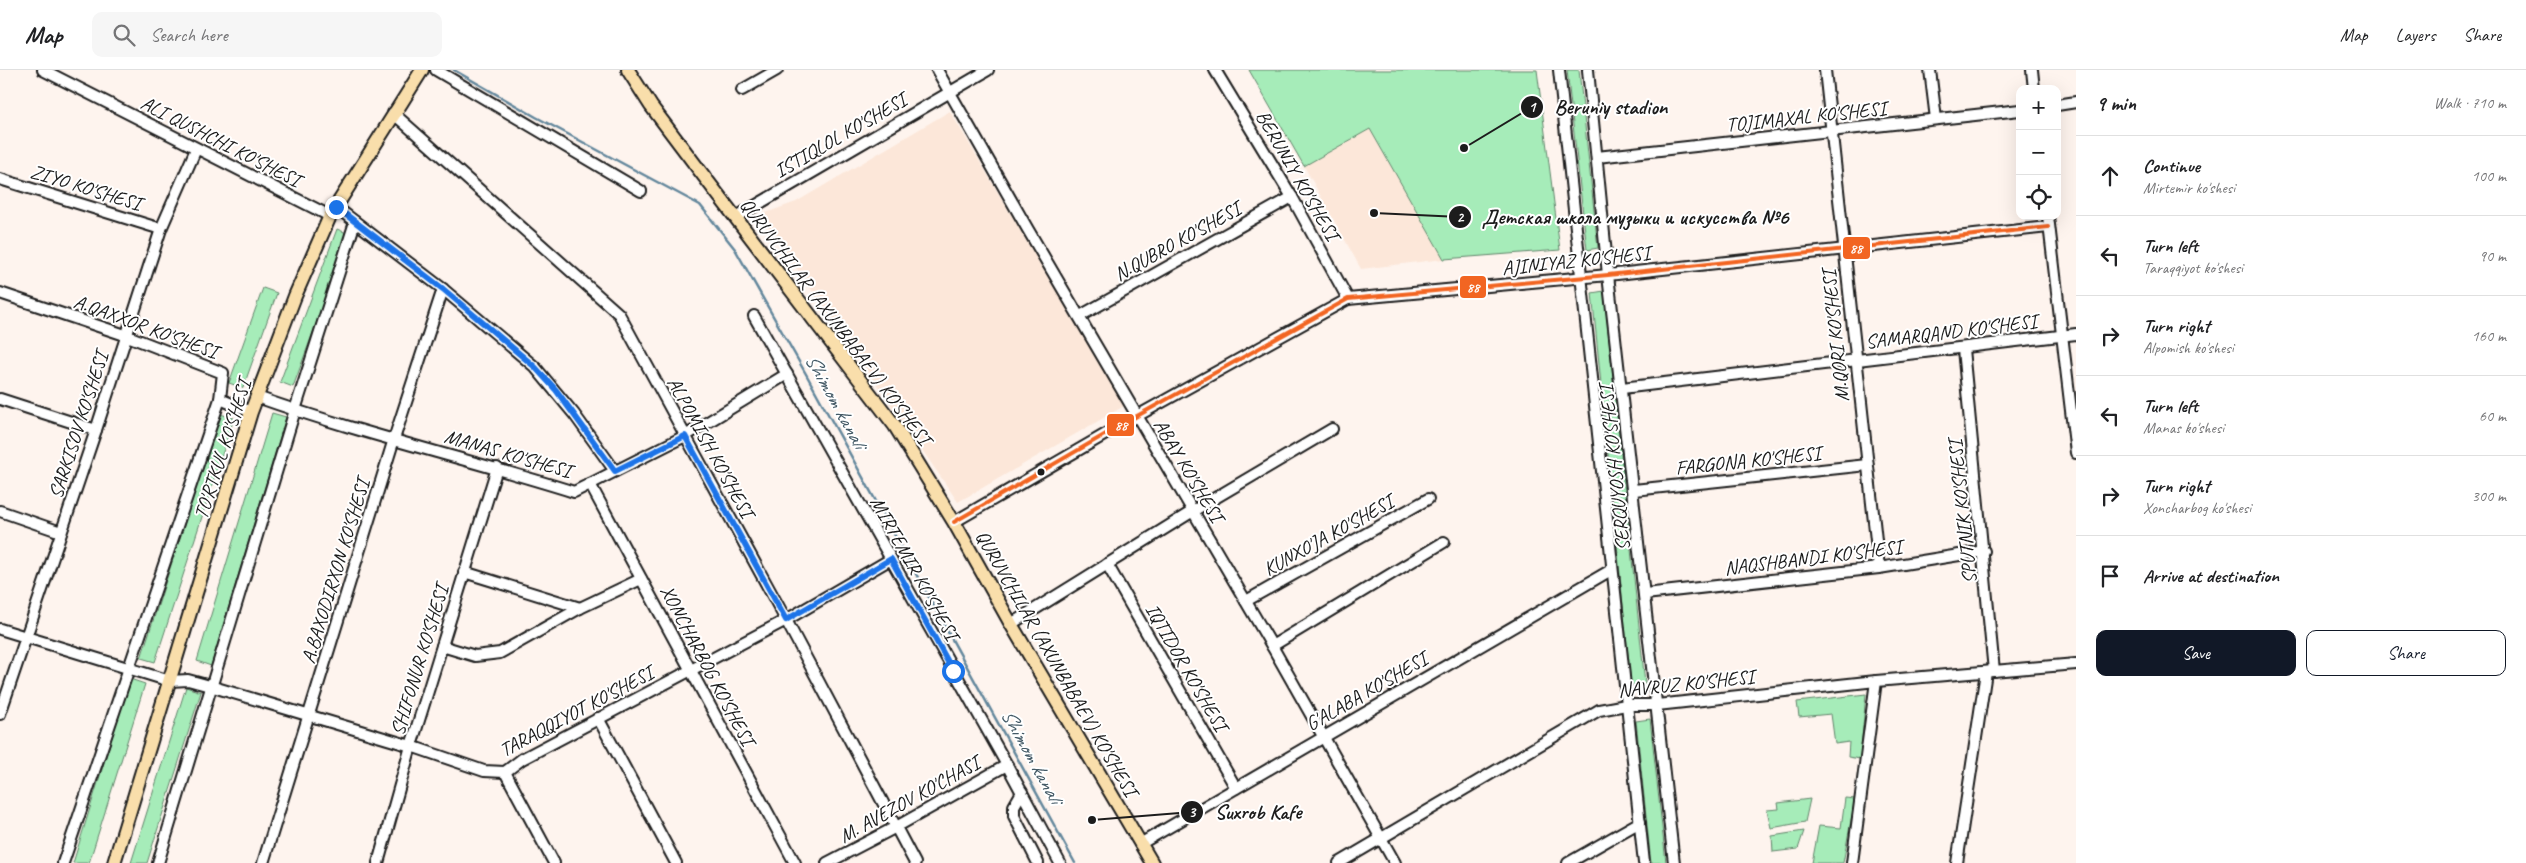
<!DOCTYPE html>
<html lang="en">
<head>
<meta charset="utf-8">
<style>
	body { margin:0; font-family:Caveat,sans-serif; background:#f6f6f6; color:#202124 }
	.controls { position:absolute; right:15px; top:15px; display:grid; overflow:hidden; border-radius:10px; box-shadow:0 5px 20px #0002 }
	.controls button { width:45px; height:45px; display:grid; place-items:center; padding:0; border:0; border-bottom:1px solid #e0e0e0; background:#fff; color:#202124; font:25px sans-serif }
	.stop { position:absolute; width:15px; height:15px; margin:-11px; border:4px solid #1a73e8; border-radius:50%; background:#fff }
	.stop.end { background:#1a73e8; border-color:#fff; box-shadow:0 1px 5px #0008 }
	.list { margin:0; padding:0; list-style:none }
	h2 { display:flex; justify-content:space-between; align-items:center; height:65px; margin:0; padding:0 20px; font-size:21px }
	h2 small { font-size:16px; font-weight:400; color:#757577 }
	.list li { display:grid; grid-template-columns:32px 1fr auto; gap:15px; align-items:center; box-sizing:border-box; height:80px; padding:0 20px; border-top:1px solid #e0e0e0 }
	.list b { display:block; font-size:19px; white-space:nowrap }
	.list p { margin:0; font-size:16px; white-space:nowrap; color:#757577 }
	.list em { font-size:16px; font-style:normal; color:#757577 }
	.actions { display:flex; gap:10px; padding:15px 20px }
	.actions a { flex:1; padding:11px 0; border:1px solid #111827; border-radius:10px; text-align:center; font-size:18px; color:#111827 }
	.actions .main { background:#111827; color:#fff }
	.icon { flex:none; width:28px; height:28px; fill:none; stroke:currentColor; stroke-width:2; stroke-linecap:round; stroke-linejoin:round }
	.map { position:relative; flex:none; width:2076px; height:793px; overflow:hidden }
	header { display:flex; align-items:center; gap:30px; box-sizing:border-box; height:70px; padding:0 25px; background:#fff; border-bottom:1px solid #e0e0e0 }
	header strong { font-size:24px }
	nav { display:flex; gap:28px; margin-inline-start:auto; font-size:18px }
	.search { width:350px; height:45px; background:#f6f6f6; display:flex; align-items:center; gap:12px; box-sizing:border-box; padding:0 18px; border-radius:10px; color:#757577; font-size:19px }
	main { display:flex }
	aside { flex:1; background:#fff }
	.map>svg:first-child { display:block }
	.built { fill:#fce7d9 }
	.green { fill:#a6ecb9; stroke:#61846a }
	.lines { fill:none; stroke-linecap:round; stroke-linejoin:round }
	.stream { stroke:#63879c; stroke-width:2.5 }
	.minor-casing { stroke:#1c1c1c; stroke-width:14 }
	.major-casing { stroke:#1c1c1c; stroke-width:16 }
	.minor { stroke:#fff; stroke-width:10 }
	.major { stroke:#f9deab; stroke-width:12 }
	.bus-1-casing { stroke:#fff; stroke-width:8 }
	.bus-1 { stroke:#f26522; stroke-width:4 }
	.route { stroke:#1a73e8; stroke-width:6 }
	.bus-dot { fill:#1c1c1c; stroke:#fff; stroke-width:2 }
	.labels { text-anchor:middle; stroke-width:4; stroke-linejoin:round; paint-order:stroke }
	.street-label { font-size:20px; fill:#1c1c1c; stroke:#fff }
	.water-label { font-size:21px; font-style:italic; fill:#455b67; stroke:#fff }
	.leader { fill:none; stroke:#1c1c1c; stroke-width:2 }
	.callout-dot { fill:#1c1c1c; stroke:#fff; stroke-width:2 }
	.mark-label { font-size:15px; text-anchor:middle; font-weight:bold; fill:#fff }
	.callout-label { font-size:21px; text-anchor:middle; font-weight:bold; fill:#1c1c1c; stroke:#fff; stroke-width:4; stroke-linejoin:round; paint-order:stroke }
	.line-badge { stroke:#fff; stroke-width:2 }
	.badge-label { font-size:14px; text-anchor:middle; font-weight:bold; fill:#fff }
</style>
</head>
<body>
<header>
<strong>Map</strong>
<div class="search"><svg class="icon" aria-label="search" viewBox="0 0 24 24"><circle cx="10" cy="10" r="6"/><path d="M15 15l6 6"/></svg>Search here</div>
<nav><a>Map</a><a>Layers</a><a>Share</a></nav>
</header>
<main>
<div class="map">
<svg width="2076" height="793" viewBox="0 0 2076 793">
	<rect width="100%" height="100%" fill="#fef4ee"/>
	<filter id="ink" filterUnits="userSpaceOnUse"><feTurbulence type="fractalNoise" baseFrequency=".02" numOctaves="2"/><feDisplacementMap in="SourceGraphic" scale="10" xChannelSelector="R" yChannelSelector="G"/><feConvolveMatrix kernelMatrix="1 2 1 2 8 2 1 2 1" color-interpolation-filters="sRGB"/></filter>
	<g filter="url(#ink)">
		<g class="built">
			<path d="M950 41 1124 336 958 432 760 145 796 132Z"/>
			<path d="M1370 59 1444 189 1361 199 1304 96Z"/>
		</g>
		<g class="green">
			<path d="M1249 0H1537L1560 180 1444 189 1370 59 1304 96Z"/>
			<path d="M1567 0H1579L1598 178 1587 180Z"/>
			<path d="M337 159 349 164 293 317 280 312Z"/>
			<path d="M263 218 277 223 243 318 229 313Z"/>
			<path d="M1604 221 1645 614 1631 615 1592 223Z"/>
			<path d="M272 343 286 347 211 596 197 591Z"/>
			<path d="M220 344 234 348 155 592 141 588Z"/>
			<path d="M130 609 145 614 89 793H73Z"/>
			<path d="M186 617 201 622 147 793H131Z"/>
			<path d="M1866 624 1860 689 1848 687 1849 672 1835 674 1831 644 1799 647 1797 632Z"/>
			<path d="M1650 649 1666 793H1651L1636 651Z"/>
			<path d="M1845 728 1855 729 1843 793H1812L1819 756 1841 758Z"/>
			<path d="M1810 729 1805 752 1771 758 1767 740 1779 739 1778 733Z"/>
			<path d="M1804 761 1798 779 1773 782 1772 766Z"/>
		</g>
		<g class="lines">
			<path class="stream" d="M454 0 536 47 700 135 735 179 806 304 1075 793"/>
			<defs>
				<g id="minor">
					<path d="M43 0 330 146"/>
					<path d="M436 0 641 121"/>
					<path d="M937 0 1027 158 1272 576 1395 793"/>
					<path d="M1215 0 1292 127 1348 229"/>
					<path d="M1559 0 1644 793"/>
					<path d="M1588 0 1608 205 1674 793"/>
					<path d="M1825 0 1879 498"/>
					<path d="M1930 0 1936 49"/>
					<path d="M2032 0 2034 19"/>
					<path d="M742 20 777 0"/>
					<path d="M2057 35 2076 32"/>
					<path d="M393 43 619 244 786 550 915 793"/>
					<path d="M1597 87 2020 40"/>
					<path d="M0 109 161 159"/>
					<path d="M336 137 443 219 535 297 574 344 615 401"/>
					<path d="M2048 146 2076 383"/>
					<path d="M736 147 988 0"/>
					<path d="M0 223 125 265 223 303 220 329 251 342"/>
					<path d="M754 246 1007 695 1060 793"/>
					<path d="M1080 246 1292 127"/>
					<path d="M1963 279 1994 601"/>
					<path d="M1622 318 2076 264"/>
					<path d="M257 327C361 364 469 389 574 422L685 366 787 304"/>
					<path d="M0 329 96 360"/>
					<path d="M590 414 795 793"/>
					<path d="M1634 420 1867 395"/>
					<path d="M0 441 61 462"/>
					<path d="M954 452 1137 346 1348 229 1608 205 2048 157"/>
					<path d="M1107 494 1236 718"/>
					<path d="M464 502 580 538"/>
					<path d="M1645 524 1879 498 1984 481"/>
					<path d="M1246 531 1428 429"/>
					<path d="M1011 554 1193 441 1332 359"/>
					<path d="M0 559 170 611 188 610 210 616 411 676 484 701 505 702 522 689 786 550 891 489"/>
					<path d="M442 576 475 586 500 583 580 538 641 509"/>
					<path d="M1272 576 1444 472"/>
					<path d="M0 644 96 360 161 159 196 79"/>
					<path d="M598 648 676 793"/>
					<path d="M505 702 554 793"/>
					<path d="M1022 722 1014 736V746L1038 793"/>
					<path d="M1140 774 1611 500"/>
					<path d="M63 793 220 329"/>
					<path d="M158 793 295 340 355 152"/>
					<path d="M263 793 394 369 443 219"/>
					<path d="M378 793 411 676 497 398"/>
					<path d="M827 793 896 757 1007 695"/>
					<path d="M1339 793 1599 640 1626 635H1657L1876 611 2076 594"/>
					<path d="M1568 793 1640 752"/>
					<path d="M1852 793 1876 611"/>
					<path d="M1957 793 1986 602"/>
				</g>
				<g id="major">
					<path d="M628 0 651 36 703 105 895 356 954 452 1011 554 1152 793"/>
					<path d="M114 793 251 342 295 226 330 146 422 0"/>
				</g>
			</defs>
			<use href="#minor" class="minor-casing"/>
			<use href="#major" class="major-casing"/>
			<use href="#minor" class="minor"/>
			<use href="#major" class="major"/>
			<defs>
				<path id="bus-1" d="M954 452 1137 346 1348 229 1608 205 2048 157"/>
			</defs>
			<use href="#bus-1" class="bus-1-casing"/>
			<use href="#bus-1" class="bus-1"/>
		</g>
	</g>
	<g class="lines" filter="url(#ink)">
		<path class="route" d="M336 137 443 219 535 297 556 320 615 401 685 366 786 550 891 489 953 601"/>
	</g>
	<circle class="bus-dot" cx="1041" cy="402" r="4.5"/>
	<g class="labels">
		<g class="street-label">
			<text transform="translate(1806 46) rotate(-6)" y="7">TOJIMAXAL KO'SHESI</text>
			<text transform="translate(840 65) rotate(-30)" y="7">ISTIQLOL KO'SHESI</text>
			<text transform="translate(221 71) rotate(27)" y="7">ALI QUSHCHI KO'SHESI</text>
			<text transform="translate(1298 105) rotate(60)" y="7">BERUNIY KO'SHESI</text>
			<text transform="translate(86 117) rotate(17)" y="7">ZIYO KO'SHESI</text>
			<text transform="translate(1177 171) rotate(-29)" y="7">N.QUBRO KO'SHESI</text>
			<text transform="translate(1576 190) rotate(-6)" y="7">AJINIYAZ KO'SHESI</text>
			<text transform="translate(836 251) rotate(53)" y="7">QURUVCHILAR (AXUNBABAEV) KO'SHESI</text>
			<text transform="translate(146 256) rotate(20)" y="7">A.QAXXOR KO'SHESI</text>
			<text transform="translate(1951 261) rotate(-7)" y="7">SAMARQAND KO'SHESI</text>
			<text transform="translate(1835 266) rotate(-96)" y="7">M.QORI KO'SHESI</text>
			<text transform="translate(78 355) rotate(-72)" y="7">SARKISOV KO'SHESI</text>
			<text transform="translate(711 377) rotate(61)" y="7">ALPOMISH KO'SHESI</text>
			<text transform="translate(222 379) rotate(-72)" y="7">TO'RTKUL KO'SHESI</text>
			<text transform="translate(508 383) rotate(16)" y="7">MANAS KO'SHESI</text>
			<text transform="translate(1748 390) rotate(-6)" y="7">FARGONA KO'SHESI</text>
			<text transform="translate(1614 398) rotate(-96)" y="7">SERQUYOSH KO'SHESI</text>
			<text transform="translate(1189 400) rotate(59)" y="7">ABAY KO'SHESI</text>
			<text transform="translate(1962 442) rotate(-96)" y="7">SPUTNIK KO'SHESI</text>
			<text transform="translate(1328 465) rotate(-29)" y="7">KUNXO'JA KO'SHESI</text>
			<text transform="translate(1813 487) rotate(-7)" y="7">NAQSHBANDI KO'SHESI</text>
			<text transform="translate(915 498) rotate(61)" y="7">MIRTEMIR KO'SHESI</text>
			<text transform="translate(335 501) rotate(-73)" y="7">A.BAXODIRXON KO'SHESI</text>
			<text transform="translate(419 590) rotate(-73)" y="7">SHIFONUR KO'SHESI</text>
			<text transform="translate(1057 593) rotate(60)" y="7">QURUVCHILAR (AXUNBABAEV) KO'SHESI</text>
			<text transform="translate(708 595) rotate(62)" y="7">XONCHARBOG KO'SHESI</text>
			<text transform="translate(1187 597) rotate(60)" y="7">IQTIDOR KO'SHESI</text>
			<text transform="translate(1686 613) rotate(-6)" y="7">NAVRUZ KO'SHESI</text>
			<text transform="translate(1366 621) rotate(-30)" y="7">G'ALABA KO'SHESI</text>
			<text transform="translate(576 641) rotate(-28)" y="7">TARAQQIYOT KO'SHESI</text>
			<text transform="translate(909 729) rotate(-29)" y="7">M. AVEZOV KO'CHASI</text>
		</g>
		<g class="water-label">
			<text transform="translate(836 331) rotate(61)" y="7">Shimom kanali</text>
			<text transform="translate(1032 686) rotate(61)" y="7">Shimom kanali</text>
		</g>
	</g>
	<path class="leader" d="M1464 78L1532 37M1374 143L1460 147M1092 750L1192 742"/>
	<g class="callout-dot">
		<circle cx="1464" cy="78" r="5"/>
		<circle cx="1374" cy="143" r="5"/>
		<circle cx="1092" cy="750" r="5"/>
		<circle cx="1532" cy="37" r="12"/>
		<circle cx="1460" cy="147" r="12"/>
		<circle cx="1192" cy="742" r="12"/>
	</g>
	<g class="mark-label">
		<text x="1532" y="42">1</text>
		<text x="1460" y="152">2</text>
		<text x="1192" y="747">3</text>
	</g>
	<g class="callout-label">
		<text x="1611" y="44">Beruniy stadion</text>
		<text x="1635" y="154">Детская школа музыки и искусства №6</text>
		<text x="1258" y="749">Suxrob Kafe</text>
	</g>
	<g class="line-badge">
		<rect x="1842" y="166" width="29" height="24" rx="5" fill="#f26522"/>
		<rect x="1459" y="205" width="28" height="24" rx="5" fill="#f26522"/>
		<rect x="1106" y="343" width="29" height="24" rx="5" fill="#f26522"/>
	</g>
	<g class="badge-label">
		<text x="1856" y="183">88</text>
		<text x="1473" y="222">88</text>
		<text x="1121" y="360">88</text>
	</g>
</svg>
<div class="controls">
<button>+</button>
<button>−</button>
<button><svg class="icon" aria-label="locate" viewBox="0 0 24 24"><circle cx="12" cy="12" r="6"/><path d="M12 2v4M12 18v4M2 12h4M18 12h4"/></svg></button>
</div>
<div class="stop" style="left:953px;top:601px"></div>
<div class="stop end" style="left:336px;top:137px"></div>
</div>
<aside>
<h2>9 min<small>Walk · 710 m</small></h2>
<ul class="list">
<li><svg class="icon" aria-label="ahead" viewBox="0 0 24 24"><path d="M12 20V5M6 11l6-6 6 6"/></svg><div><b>Continue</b><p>Mirtemir ko'shesi</p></div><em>100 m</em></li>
<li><svg class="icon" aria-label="left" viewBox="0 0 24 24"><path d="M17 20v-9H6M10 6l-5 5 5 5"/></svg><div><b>Turn left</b><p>Taraqqiyot ko'shesi</p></div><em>90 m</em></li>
<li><svg class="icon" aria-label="right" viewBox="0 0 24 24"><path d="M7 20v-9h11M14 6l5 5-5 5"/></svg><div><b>Turn right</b><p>Alpomish ko'shesi</p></div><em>160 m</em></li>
<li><svg class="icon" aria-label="left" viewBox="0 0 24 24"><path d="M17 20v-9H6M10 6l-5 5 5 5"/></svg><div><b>Turn left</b><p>Manas ko'shesi</p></div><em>60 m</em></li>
<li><svg class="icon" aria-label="right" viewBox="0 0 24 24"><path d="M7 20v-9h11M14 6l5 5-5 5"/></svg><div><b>Turn right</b><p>Xoncharbog ko'shesi</p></div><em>300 m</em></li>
<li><svg class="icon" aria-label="arrive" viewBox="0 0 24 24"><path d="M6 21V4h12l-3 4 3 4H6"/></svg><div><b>Arrive at destination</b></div></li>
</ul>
<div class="actions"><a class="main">Save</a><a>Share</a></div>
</aside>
</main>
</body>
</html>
